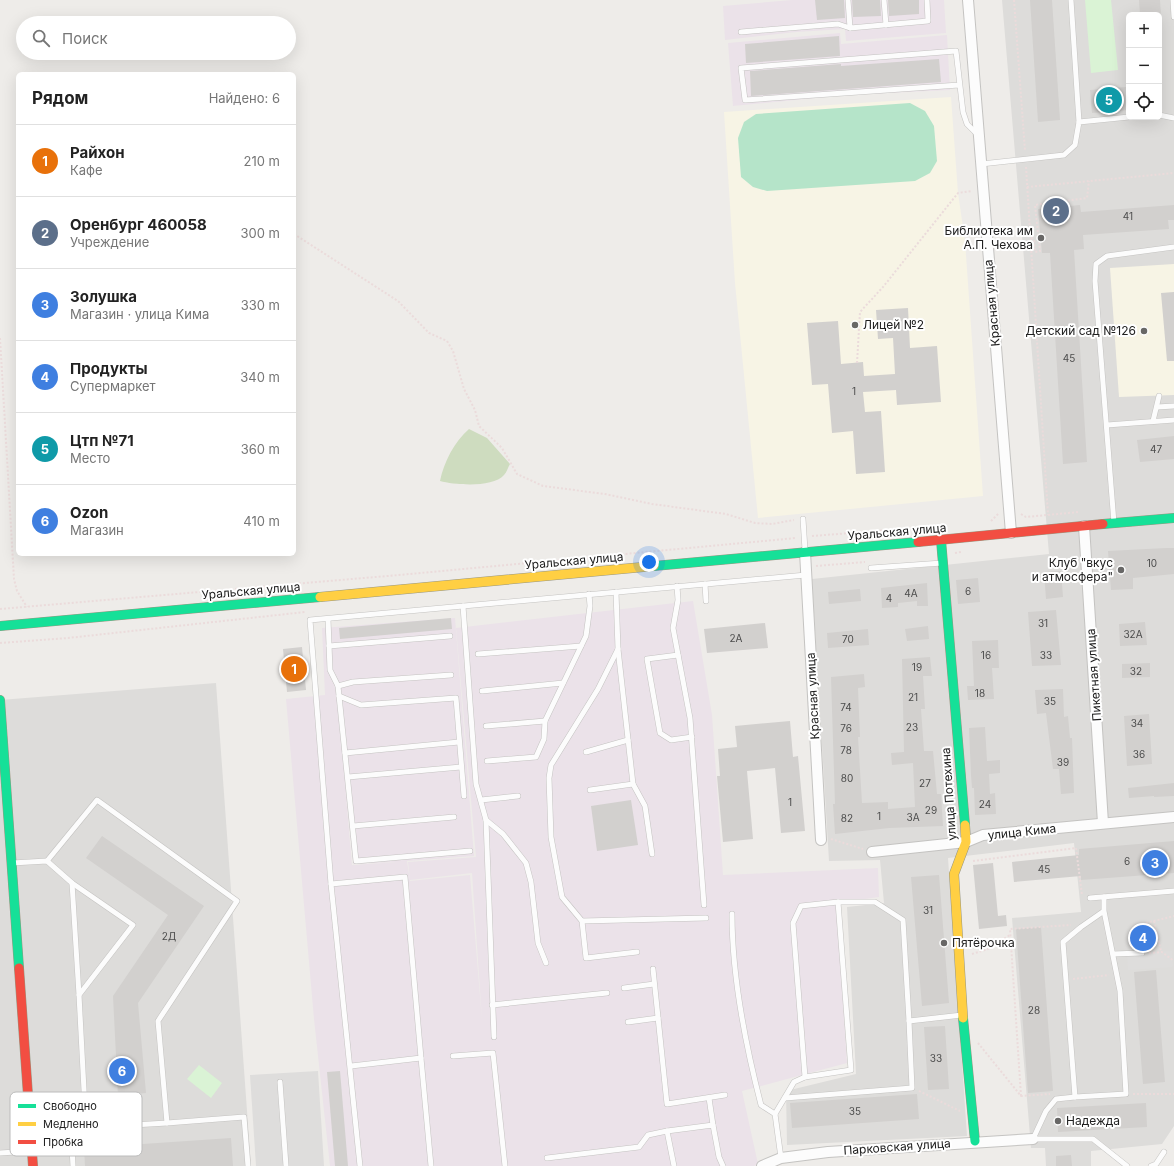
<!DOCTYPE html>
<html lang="ru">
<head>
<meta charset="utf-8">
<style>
	body { margin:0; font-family:Inter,sans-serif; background:#f6f6f6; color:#222 }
	.controls { position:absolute; right:12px; top:12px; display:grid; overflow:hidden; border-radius:6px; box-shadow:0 4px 16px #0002 }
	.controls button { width:36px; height:36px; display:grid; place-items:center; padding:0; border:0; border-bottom:1px solid #e0e0e0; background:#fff; color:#222; font:20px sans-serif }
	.you { position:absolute; left:649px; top:562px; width:14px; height:14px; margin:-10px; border:3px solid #fff; border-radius:50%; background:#1a73e8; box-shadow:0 0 0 6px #1a73e833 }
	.badge { display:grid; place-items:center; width:26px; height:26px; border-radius:50%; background:#2563eb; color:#fff; font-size:13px; font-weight:700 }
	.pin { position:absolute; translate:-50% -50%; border:2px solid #fff; box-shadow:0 1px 4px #0006 }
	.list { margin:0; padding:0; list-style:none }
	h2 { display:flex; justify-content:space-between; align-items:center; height:52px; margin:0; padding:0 16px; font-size:17px }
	h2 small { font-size:13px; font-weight:400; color:#767676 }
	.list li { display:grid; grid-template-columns:26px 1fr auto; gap:12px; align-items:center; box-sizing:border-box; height:72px; padding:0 16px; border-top:1px solid #e0e0e0 }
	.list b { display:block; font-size:15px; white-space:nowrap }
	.list p { margin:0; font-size:13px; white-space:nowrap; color:#767676 }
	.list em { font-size:13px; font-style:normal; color:#767676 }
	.icon { flex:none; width:22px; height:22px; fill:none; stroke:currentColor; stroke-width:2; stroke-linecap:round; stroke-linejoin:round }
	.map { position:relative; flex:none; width:1174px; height:1166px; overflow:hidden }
	.search { position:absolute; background:#fff; box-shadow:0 4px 16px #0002; left:16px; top:16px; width:280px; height:44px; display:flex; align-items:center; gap:10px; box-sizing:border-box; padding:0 14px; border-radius:22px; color:#767676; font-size:15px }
	.panel { position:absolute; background:#fff; box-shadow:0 4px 16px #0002; left:16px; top:72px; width:280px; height:484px; border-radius:6px }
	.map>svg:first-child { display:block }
	.residential { fill:#dddcda; fill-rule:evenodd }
	.industrial { fill:#ebe2e9; fill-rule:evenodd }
	.education { fill:#f7f4e5 }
	.forest { fill:#cedcbf }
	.park { fill:#daf3d5 }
	.pitch { fill:#b5e4c9 }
	.parking { fill:#dedddc }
	.building { fill:#d2d0ce }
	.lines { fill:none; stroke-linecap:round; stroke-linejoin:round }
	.lane-casing { stroke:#c4c3c1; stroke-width:6 }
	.street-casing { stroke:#c4c3c1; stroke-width:12 }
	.fast-casing { stroke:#999780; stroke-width:10 }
	.slow-casing { stroke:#999780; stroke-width:10 }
	.jam-casing { stroke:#999780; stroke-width:10 }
	.path { stroke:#ebdbdb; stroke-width:2; stroke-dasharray:2 2; stroke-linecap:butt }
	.lane { stroke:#fcfcfc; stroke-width:5 }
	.street { stroke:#fcfcfc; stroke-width:10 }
	.fast { stroke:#16e098; stroke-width:9 }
	.slow { stroke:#ffcf43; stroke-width:9 }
	.jam { stroke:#f24e42; stroke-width:9 }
	.poi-dot { fill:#686766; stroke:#fff; stroke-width:1.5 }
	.labels { text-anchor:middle; stroke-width:4; stroke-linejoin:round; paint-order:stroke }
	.number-label { font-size:10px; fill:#4c4c4c }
	.poi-label { font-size:12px; fill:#202020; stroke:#fff; text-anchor:end }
	.street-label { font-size:12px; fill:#202020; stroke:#fff }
	.key { fill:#fff; stroke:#bcbcbc; stroke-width:1 }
	.key-label { font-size:11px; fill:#202020 }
</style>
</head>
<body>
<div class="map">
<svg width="1174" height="1166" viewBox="0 0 1174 1166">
	<rect width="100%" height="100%" fill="#eeece9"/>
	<g class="residential">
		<path d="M1002 0H1174V1126L1162 1144 1091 1151V1166H1046L1045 1148H1031L1012 918 1081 912 1074 843 948 858 967 1136 787 1145 786 1091 856 1074 847 907 884 903 880 860 829 861 812 579 1049 554ZM1129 15H1159V117H1129Z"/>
		<path d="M216 683 251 1166H0V700Z"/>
	</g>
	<g class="industrial">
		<path d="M792 0H944L946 33 846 41 845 29 796 32 725 40 723 6Z"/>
		<path d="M840 33 841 44 947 35 950 90 846 95 733 106 728 43Z"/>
		<path d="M693 601 712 715 723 875 878 868 879 897 837 903 847 1063 742 1091 758 1164 754 1166H526L525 1155 526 1166H330L314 1019 286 699 325 695 322 628 455 618 474 856 407 861 410 881 470 875 482 1020 472 873 410 880 408 862 476 857 456 628ZM345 786 353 864 398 862 352 865Z"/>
	</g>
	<g class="education">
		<path d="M951 97 958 193 965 241 983 496 758 518 735 283 724 112Z"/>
		<path d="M1174 264V395L1119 397 1110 268Z"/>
	</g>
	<path class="forest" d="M469 429 487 438 510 464C508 467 507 472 504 475 493 488 455 485 440 481 444 462 454 442 469 429Z"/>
	<g class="park">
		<path d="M1085 0H1111L1118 70 1091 73Z"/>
		<path d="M199 1065 222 1083 211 1098 187 1079Z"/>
	</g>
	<path class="pitch" d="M910 103 925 111 934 126 937 161 930 173 915 181 767 191 753 187 741 177 738 138 744 122 756 114Z"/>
	<g class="parking">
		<path d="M1172 951 1173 967 1128 970 1127 954Z"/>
		<path d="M318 1071 324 1166H256L250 1075Z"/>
	</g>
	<g class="building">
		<path d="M815 0H844L845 18 817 20Z"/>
		<path d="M852 0H880L881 16 853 17Z"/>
		<path d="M888 0H919V14L889 16Z"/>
		<path d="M1030 0H1052L1060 120 1038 122Z"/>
		<path d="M1139 0H1160L1161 15H1140Z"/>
		<path d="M839 36 840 56 746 63 745 44Z"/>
		<path d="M939 59 941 82 751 96 750 71 841 64V66Z"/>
		<path d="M1126 87 1128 110 1092 113 1090 90Z"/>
		<path d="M1080 205 1081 212 1174 205V220H1168L1169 229 1083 235 1084 249 1074 250 1087 462 1063 464 1050 253H1042L1038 209Z"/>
		<path d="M1174 292V361H1167L1161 293Z"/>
		<path d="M908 308 910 348 937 346 941 402 897 405 896 390 863 392 865 412 881 411 885 472 856 474 853 431 832 433 828 384 812 385 807 323 838 321 841 364 863 362 864 376 895 374 893 338 878 339 876 310Z"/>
		<path d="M1174 436V459L1140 462 1137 440Z"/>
		<path d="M1166 548H1174V574L1133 578V589L1111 590 1108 551Z"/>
		<path d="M1061 571 1063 597 1046 599 1044 572Z"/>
		<path d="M978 578 980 602 958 604 956 580Z"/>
		<path d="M927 583 928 606H917V601L898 603V607L882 608 881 588Z"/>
		<path d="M860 589 861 601 829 604 828 592Z"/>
		<path d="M1056 610 1061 665 1032 666 1028 612Z"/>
		<path d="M451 618 452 629 340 639 339 628Z"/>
		<path d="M1145 622 1147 645 1120 646 1119 624Z"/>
		<path d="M765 623 768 648 707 653 704 629Z"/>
		<path d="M928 626 929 639 907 641 905 629Z"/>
		<path d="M868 629 869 645 828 648 827 633Z"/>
		<path d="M998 640 999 668H992L994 699 968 700 967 686H974L972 641Z"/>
		<path d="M302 647 306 690 287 692 283 649Z"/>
		<path d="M930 657 932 676H923L925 709H921L924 751H933L937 794H941L943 826 889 828 835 834 833 804H835L831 677 864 674 865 687 858 688 860 737H858L862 803 888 802V809L915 807 913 763 892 765 891 753 904 752 902 659Z"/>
		<path d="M1150 663V677L1122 678V664Z"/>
		<path d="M1063 689 1064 717 1068 716 1070 738H1072L1074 793 1061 794 1059 769H1053L1046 713 1037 714 1035 690Z"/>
		<path d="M1149 714 1152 764 1127 766 1124 716Z"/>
		<path d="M790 721 793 757 798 756 805 831 781 833 775 768 747 771 753 839 723 842 717 776H720L718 749 737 747 735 726Z"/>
		<path d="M985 727 987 761 1000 760V773L989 774 990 794 995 793 996 814 975 815 974 788H972L971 775 969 728Z"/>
		<path d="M1174 783V796L1154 797V796L1129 798 1128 788Z"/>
		<path d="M631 800 638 845 597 851 591 806Z"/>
		<path d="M102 836 204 906 138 1003 146 1093 118 1096 113 996 168 915 86 858Z"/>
		<path d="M1174 841V873L1081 880V876L1014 882 1012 862 1079 855V849Z"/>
		<path d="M993 863 998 916 1006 915 1007 926 979 929 973 865Z"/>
		<path d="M939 875 949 1003 922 1006 911 877Z"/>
		<path d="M1041 927 1053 1091 1028 1093 1016 929Z"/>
		<path d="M1152 928 1153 948 1133 949 1132 929Z"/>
		<path d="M1156 970 1165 1082 1143 1084 1134 972Z"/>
		<path d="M945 1026 949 1089 928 1090 924 1027Z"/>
		<path d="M340 1071 348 1166H335L327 1072Z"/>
		<path d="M917 1094 919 1119 792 1128 790 1103Z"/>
		<path d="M1146 1103 1147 1127 1058 1132 1057 1108Z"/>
		<path d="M231 1138 233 1166H85L84 1148Z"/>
		<path d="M1071 1155 1072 1166H1056V1156Z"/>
	</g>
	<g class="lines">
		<defs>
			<g id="lane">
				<path d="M848 0 850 28 928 21 927 0"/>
				<path d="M884 0 886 25"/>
				<path d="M1071 0 1079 122"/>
				<path d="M1173 0 1174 17"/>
				<path d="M741 32 838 24 850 28"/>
				<path d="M959 85 745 100 741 68 956 51 963 112 967 124 977 134"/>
				<path d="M1159 115 1174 118"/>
				<path d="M981 164 1064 155 1075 145 1079 122 1129 117"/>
				<path d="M1157 407 1174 406"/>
				<path d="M1153 421 1159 396"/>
				<path d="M1107 425 1174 420"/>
				<path d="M803 519 805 550"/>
				<path d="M1114 523 1095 281 1096 264 1107 256 1174 247"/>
				<path d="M871 568 942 563"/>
				<path d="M705 584 706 601"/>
				<path d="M677 586 678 600 673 628 690 718 704 905"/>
				<path d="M463 606 476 784 486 820 494 1037"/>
				<path d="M328 619 330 670 338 686 356 861 470 851"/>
				<path d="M329 646 450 636"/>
				<path d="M618 649 598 689 551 765 549 778 551 837 562 897 582 921 586 958 637 952"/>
				<path d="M478 654 581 646"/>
				<path d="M678 655 647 659 660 733 671 740 692 737"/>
				<path d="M338 686 353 682 451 675"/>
				<path d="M482 691 563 683"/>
				<path d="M339 696 361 705 456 698 464 796"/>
				<path d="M486 726 545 721"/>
				<path d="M586 752 628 740"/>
				<path d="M345 753 459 742"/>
				<path d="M487 761 536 757 544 739 545 721 586 636 590 606 589 594"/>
				<path d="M348 777 461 767"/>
				<path d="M633 784 645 806 652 854"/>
				<path d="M590 790 633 784 618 649 616 592"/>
				<path d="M481 800 518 796"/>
				<path d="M486 820 503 834 526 863 531 882 538 943 546 963"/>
				<path d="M353 826 454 817"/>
				<path d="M12 863 47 861 72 883 133 925 79 995 86 1128"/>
				<path d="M72 883 79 995"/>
				<path d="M331 884 405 877 421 1058 351 1066"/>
				<path d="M1104 897V911L1120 991 1126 1094 1075 1097 1063 942 1081 927 1104 911"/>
				<path d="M1090 898 1174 891"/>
				<path d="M732 914C732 978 745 1043 761 1105L775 1114"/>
				<path d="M582 921 706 918"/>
				<path d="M1113 954 1142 953"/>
				<path d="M653 969 667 1104 725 1095"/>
				<path d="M624 988 654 984"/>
				<path d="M492 1005 607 993"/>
				<path d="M628 1022 658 1018"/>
				<path d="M453 1056 493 1053 505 1166"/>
				<path d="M421 1058 431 1166"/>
				<path d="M805 1077 793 923 801 906 838 902H875L903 920 909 1021 962 1015"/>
				<path d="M280 1082 286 1166"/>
				<path d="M1075 1097 1056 1099 1046 1111 1033 1139H1093L1127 1166"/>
				<path d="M709 1098 713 1125"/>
				<path d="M785 1098 912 1088 909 1021"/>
				<path d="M167 1123 244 1117 248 1166"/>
				<path d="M71 1129 73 1166"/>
				<path d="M31 1131 167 1123 158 1021 237 901 97 800 47 861"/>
				<path d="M0 1153 31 1151"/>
				<path d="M547 1158 639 1147 648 1135 667 1131"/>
				<path d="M781 1158 775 1114 794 1082 805 1077 851 1070 838 902"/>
				<path d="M360 1166 331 884 310 620 806 575"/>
				<path d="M674 1166 667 1131 713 1125 719 1157 723 1166"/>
				<path d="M1151 1166 1156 1164 1164 1152"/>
			</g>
			<g id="street">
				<path d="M968 0 1011 533"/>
				<path d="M1084 526 1103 823"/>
				<path d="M805 552 821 840"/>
				<path d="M872 852 966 842 983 835 1174 817"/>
				<path d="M762 1166 781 1158 828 1152 1033 1139"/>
			</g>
			<g id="fast">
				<path d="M1103 524 1174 518"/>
				<path d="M941 540 965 825"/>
				<path d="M654 566 918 542"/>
				<path d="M0 626 320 597"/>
				<path d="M0 700 19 968"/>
				<path d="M963 1018 975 1141"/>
			</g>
			<g id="slow">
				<path d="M320 597 654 566"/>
				<path d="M963 1018 954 874 966 842 965 825"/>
			</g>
			<g id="jam">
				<path d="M918 542 1103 524"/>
				<path d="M19 968 33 1166"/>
			</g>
		</defs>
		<use href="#lane" class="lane-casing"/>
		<use href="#street" class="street-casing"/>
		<use href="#fast" class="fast-casing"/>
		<use href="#slow" class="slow-casing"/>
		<use href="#jam" class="jam-casing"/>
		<g class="path">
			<path d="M1014 0 1025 151"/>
			<path d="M1026 167 1048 515"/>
			<path d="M1027 187 1174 173"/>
			<path d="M294 234 398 301 429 333 447 341 453 351 464 389 475 410 479 426 502 448 517 474 543 486 605 494 652 504 726 514 755 523 772 524 794 520"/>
			<path d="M1029 234 1034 241 1035 252 1040 251 1035 205 1087 198 1089 181"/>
			<path d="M0 338 14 579 17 591 27 607"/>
			<path d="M857 363 860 312 883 287 958 193 972 191"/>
			<path d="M1021 514 1026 517 1079 512"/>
			<path d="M991 521 999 513"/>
			<path d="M812 536 915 528"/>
			<path d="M955 553 961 552"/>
			<path d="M816 566 865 562"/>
			<path d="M0 609 399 575 796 538"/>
			<path d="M0 643 68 638 305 612"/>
			<path d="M831 839 863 849"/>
			<path d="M973 861 1076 848 1082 895"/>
			<path d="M1154 921 1161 951"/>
			<path d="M1142 924 1174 916"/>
			<path d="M1149 953 1162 952 1174 961"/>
			<path d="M972 954 988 949 1010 935"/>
			<path d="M1073 979 1109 975"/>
			<path d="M978 1043 1021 1096 1050 1094"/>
			<path d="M919 1091 960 1111"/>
			<path d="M1133 1094H1174"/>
			<path d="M1021 1096 1010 929 1071 925"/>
		</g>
		<use href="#lane" class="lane"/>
		<use href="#street" class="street"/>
		<use href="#fast" class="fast"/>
		<use href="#slow" class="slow"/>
		<use href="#jam" class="jam"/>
	</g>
	<g class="poi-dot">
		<circle cx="1041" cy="238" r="4"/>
		<circle cx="855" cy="325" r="4"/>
		<circle cx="1144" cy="331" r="4"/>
		<circle cx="1121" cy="570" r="4"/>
		<circle cx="944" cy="943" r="4"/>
		<circle cx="1058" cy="1121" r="4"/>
	</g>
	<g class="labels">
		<g class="number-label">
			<text x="1128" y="220">41</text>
			<text x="1069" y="362">45</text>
			<text x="854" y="395">1</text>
			<text x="1156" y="453">47</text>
			<text x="1152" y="567">10</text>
			<text x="968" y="595">6</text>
			<text x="911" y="597">4А</text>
			<text x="889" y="602">4</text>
			<text x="1043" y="627">31</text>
			<text x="1133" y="638">32А</text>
			<text x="736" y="642">2А</text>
			<text x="848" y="643">70</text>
			<text x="986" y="659">16</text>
			<text x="1046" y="659">33</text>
			<text x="917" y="671">19</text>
			<text x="1136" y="675">32</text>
			<text x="980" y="697">18</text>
			<text x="913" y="701">21</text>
			<text x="1050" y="705">35</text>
			<text x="846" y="711">74</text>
			<text x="1137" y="727">34</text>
			<text x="912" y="731">23</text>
			<text x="846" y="732">76</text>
			<text x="846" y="754">78</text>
			<text x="1139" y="758">36</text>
			<text x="1063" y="766">39</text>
			<text x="847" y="782">80</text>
			<text x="925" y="787">27</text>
			<text x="790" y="806">1</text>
			<text x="985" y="808">24</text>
			<text x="931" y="814">29</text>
			<text x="879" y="820">1</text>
			<text x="913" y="821">3А</text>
			<text x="847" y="822">82</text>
			<text x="1127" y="865">6</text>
			<text x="1044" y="873">45</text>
			<text x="928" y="914">31</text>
			<text x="169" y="940">2Д</text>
			<text x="1034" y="1014">28</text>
			<text x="936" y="1062">33</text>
			<text x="855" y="1115">35</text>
		</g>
		<g class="poi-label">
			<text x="1033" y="235">Библиотека им<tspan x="1033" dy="14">А.П. Чехова</tspan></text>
			<text x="863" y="329" text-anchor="start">Лицей №2</text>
			<text x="1136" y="335">Детский сад №126</text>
			<text x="1113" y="567">Клуб "вкус<tspan x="1113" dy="14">и атмосфера"</tspan></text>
			<text x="952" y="947" text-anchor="start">Пятёрочка</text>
			<text x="1066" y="1125" text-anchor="start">Надежда</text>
		</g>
		<g class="street-label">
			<text transform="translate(992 303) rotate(-95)" y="4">Красная улица</text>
			<text transform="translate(897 532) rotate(-5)" y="4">Уральская улица</text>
			<text transform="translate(574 561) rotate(-5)" y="4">Уральская улица</text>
			<text transform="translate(251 591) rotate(-5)" y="4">Уральская улица</text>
			<text transform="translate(1094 675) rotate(-94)" y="4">Пикетная улица</text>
			<text transform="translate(813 696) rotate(-93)" y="4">Красная улица</text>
			<text transform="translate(949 794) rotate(-94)" y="4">улица Потехина</text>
			<text transform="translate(1022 832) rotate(-6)" y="4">улица Кима</text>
			<text transform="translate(897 1147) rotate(-4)" y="4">Парковская улица</text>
		</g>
	</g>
	<rect x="10" y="1092" width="132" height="64" rx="6" class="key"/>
	<rect x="18" y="1104" width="18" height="4" fill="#16e098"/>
	<rect x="18" y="1122" width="18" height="4" fill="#ffcf43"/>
	<rect x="18" y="1140" width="18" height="4" fill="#f24e42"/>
	<g class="key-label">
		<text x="43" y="1110">Свободно</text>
		<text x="43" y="1128">Медленно</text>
		<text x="43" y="1146">Пробка</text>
	</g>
</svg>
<div class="controls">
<button>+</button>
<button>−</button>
<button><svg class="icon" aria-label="locate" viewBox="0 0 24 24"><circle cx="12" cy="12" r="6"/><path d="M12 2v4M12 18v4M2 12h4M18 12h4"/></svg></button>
</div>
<div class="you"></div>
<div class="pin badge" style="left:294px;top:669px;background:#e8710a">1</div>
<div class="pin badge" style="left:1056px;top:211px;background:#5c6f8a">2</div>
<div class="pin badge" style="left:1155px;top:863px;background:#3f7fe0">3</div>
<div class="pin badge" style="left:1143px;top:938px;background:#3f7fe0">4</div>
<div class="pin badge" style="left:1109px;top:100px;background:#0f9aa8">5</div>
<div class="pin badge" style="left:122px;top:1071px;background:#3f7fe0">6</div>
<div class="search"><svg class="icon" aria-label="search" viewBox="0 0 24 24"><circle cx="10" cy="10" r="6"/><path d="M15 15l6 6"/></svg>Поиск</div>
<section class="panel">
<h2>Рядом<small>Найдено: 6</small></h2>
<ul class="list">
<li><span class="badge" style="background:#e8710a">1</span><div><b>Райхон</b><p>Кафе</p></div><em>210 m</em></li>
<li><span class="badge" style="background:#5c6f8a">2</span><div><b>Оренбург 460058</b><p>Учреждение</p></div><em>300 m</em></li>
<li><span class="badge" style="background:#3f7fe0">3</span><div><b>Золушка</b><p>Магазин · улица Кима</p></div><em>330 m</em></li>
<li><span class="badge" style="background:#3f7fe0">4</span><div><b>Продукты</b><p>Супермаркет</p></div><em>340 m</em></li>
<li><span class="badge" style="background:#0f9aa8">5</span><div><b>Цтп №71</b><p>Место</p></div><em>360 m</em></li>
<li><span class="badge" style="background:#3f7fe0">6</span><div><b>Ozon</b><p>Магазин</p></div><em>410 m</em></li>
</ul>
</section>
</div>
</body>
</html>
